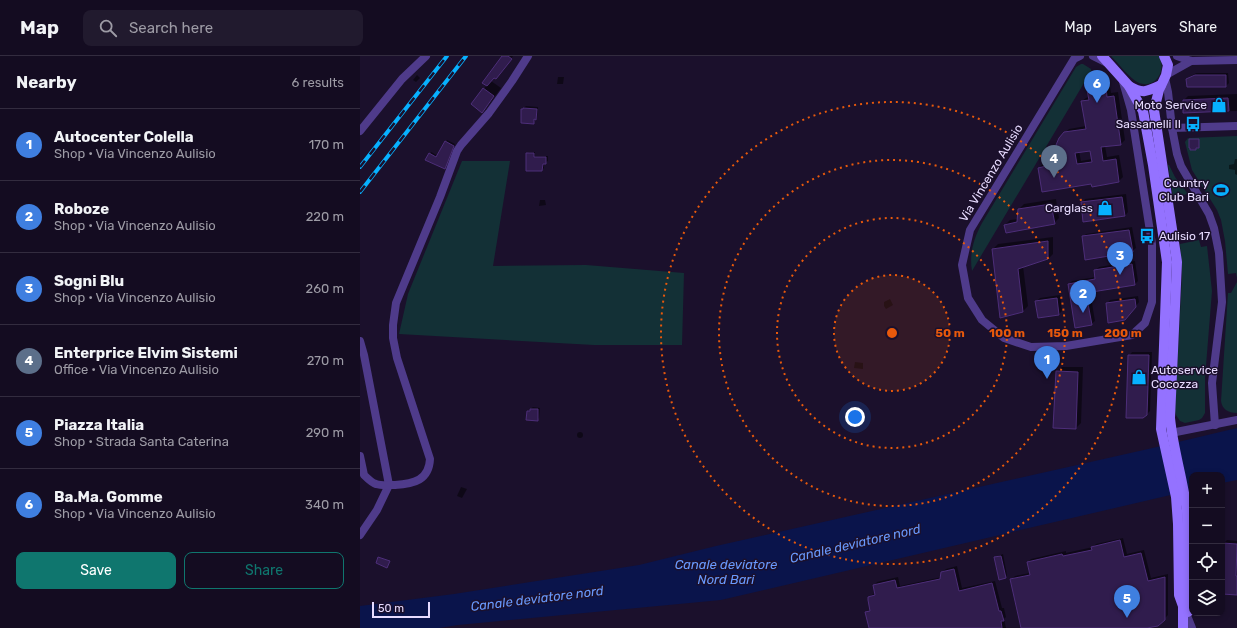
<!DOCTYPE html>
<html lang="en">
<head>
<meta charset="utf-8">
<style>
	body { margin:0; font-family:Rubik,sans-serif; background:#211a2e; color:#f1f3f6 }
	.controls { position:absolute; right:12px; bottom:12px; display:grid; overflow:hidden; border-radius:8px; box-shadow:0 2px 6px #0003 }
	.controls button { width:36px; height:36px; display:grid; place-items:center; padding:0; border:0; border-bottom:1px solid #332c3f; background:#140c21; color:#f1f3f6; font:20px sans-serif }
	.scale { position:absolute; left:12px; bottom:10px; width:58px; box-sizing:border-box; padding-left:4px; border:2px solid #e7dbff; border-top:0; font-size:11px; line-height:14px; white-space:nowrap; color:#e7dbff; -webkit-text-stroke:3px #1b102c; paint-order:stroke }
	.you { position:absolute; left:495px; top:361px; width:14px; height:14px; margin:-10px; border:3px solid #fff; border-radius:50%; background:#1a73e8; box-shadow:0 0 0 6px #1a73e833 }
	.badge { display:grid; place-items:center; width:26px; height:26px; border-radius:50%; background:#0f766e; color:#fff; font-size:13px; font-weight:700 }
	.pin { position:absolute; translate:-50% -33px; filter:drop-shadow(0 1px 2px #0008) }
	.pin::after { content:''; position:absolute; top:21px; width:14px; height:12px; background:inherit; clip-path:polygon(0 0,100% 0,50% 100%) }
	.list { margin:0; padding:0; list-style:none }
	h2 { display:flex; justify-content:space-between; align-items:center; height:52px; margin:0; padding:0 16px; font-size:17px }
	h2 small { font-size:13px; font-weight:400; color:#9d9ba5 }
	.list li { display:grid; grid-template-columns:26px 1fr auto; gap:12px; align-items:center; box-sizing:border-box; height:72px; padding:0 16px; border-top:1px solid #332c3f }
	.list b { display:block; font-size:15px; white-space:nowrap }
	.list p { margin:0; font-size:13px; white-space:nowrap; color:#9d9ba5 }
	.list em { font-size:13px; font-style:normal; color:#9d9ba5 }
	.actions { display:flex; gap:8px; padding:12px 16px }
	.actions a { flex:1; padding:9px 0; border:1px solid #0f766e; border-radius:8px; text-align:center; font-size:14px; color:#0f766e }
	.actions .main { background:#0f766e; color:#fff }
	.icon { flex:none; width:22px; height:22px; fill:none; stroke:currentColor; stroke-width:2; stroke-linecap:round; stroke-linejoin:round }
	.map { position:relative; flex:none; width:877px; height:572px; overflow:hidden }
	header { display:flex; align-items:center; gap:24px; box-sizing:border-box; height:56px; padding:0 20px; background:#140c21; border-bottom:1px solid #332c3f }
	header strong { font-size:19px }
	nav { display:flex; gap:22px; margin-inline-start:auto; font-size:14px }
	.search { width:280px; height:36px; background:#211a2e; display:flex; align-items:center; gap:10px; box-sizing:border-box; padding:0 14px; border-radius:8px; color:#9d9ba5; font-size:15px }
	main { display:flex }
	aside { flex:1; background:#140c21 }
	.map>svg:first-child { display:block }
	.green { fill:#133036 }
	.water { fill:#0a144b }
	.shadow { fill:#0007; fill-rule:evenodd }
	.building { fill:#301c4d; stroke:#4d2e79; fill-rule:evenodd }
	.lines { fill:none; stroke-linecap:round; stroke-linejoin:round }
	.street { stroke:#4f3b8b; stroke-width:8 }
	.secondary { stroke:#9472ff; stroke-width:10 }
	.rail-casing { stroke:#07b1ff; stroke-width:4 }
	.rail { stroke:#1b102c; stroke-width:2.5; stroke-dasharray:8; stroke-linecap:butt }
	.ring { fill:none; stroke:#e8590c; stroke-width:2; stroke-dasharray:2 4 }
	.labels { text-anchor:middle; stroke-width:3; stroke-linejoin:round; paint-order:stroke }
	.poi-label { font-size:12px; fill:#e7dbff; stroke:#1b102c; text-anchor:end }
	.street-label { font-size:12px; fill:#e7dbff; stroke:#1b102c }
	.water-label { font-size:13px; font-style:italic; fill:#699aff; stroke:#1b102c }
	.centre { fill:#e8590c; stroke:#1b102c; stroke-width:2 }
	.ring-label { font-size:12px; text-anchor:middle; font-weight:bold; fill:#e8590c; stroke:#1b102c; stroke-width:3; stroke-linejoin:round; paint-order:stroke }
</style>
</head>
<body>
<header>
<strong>Map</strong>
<div class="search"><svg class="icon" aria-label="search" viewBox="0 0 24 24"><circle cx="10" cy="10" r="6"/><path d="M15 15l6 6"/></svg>Search here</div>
<nav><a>Map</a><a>Layers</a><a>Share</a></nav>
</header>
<main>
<aside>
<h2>Nearby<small>6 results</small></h2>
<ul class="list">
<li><span class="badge" style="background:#3f7fe0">1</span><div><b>Autocenter Colella</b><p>Shop · Via Vincenzo Aulisio</p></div><em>170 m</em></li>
<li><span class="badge" style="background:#3f7fe0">2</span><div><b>Roboze</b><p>Shop · Via Vincenzo Aulisio</p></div><em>220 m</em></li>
<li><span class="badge" style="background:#3f7fe0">3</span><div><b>Sogni Blu</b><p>Shop · Via Vincenzo Aulisio</p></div><em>260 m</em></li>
<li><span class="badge" style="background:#5c6f8a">4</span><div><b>Enterprice Elvim Sistemi</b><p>Office · Via Vincenzo Aulisio</p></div><em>270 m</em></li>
<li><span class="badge" style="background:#3f7fe0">5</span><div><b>Piazza Italia</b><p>Shop · Strada Santa Caterina</p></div><em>290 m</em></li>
<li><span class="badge" style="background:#3f7fe0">6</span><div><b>Ba.Ma. Gomme</b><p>Shop · Via Vincenzo Aulisio</p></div><em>340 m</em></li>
</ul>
<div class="actions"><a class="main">Save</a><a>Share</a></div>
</aside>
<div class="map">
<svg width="877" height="572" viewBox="0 0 877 572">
	<rect width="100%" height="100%" fill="#1b102c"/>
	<g class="green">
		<path d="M751 0H799C807 14 796 33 779 27 770 23 758 7 751 0Z"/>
		<path d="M721 8H723L731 13 732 26 724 27 612 215C609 197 614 182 622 167L716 11Z"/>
		<path d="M877 80V222L876 217 868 218 865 185 861 164 857 154 832 114 825 86 828 82Z"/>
		<path d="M102 105H150L133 210 226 209 324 217 322 289H234L39 278 48 238Z"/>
		<path d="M808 109H809L815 121 828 138 813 141Z"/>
		<path d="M839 184 841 191 847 190 852 235 845 322V357L842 362 839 364 825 367 820 365 816 359 815 355 822 219 820 188Z"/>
		<path d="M877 226V357C868 357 862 353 861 345L868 237H871Z"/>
	</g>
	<path class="water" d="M877 372V424L862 427V419H832V434L361 544 98 569 79 572H0V550L94 538 279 509 356 490 797 391Z"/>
	<g class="shadow">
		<path d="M144 0H153L138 19 135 20 131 25 141 32 129 48 122 55 112 48 127 29Z"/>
		<path d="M836 17H868L869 27 866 30 827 23Z"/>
		<path d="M57 19 60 22 56 26 53 24Z"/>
		<path d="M198 21H204L203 28H197Z"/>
		<path d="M749 27 751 37 758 36 765 84 761 88 745 90 747 101 759 99 763 121 759 125 732 127 679 112 683 108 698 105 705 77 709 73 726 70 722 45 726 42 729 41 728 34 732 30ZM731 93 732 103 721 105 719 95Z"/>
		<path d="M877 38V55L824 56V44L828 40Z"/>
		<path d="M166 50 178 51 177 61 173 67 162 53Z"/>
		<path d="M87 84 95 88 85 111 70 98 71 96 78 100Z"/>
		<path d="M169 96H175V100H188V105L184 107V112L182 114 167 98Z"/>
		<path d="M875 103H877V119L875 118V114L869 113V109L874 108Z"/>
		<path d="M766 138 768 156 765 160 722 147 725 143Z"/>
		<path d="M696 143 699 162 694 167 645 169 650 164 658 163 659 153 664 148Z"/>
		<path d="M180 144H185L186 149 179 150Z"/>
		<path d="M772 171 776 192 772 195 723 181 726 178Z"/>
		<path d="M693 181V198L688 203 663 210 668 250 663 255 633 193 638 188Z"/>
		<path d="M775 205 778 225 775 228 730 235 735 265 731 268 709 228 712 225 736 221 735 215 739 211Z"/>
		<path d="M700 239 702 255 699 258 676 246 680 242Z"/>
		<path d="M778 240 779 246 768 260 747 248 750 244Z"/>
		<path d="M530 243 533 249 526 253 524 250V246Z"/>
		<path d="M772 296H792L790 355 786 359 769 300Z"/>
		<path d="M495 306 503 307V313L494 312Z"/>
		<path d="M702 311H723L721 367 716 372 697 316Z"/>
		<path d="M173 351 180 352 179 362 177 364 168 355Z"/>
		<circle cx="220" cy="379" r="3"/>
		<path d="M101 431 107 433 102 442 97 440Z"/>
		<path d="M763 482 767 498 784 494 791 522 808 518V559L804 563 783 572H662L651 524 655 520 670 517 668 506 671 503 706 495V497L733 491 736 488Z"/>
		<path d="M867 484 877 485V538L862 537 863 488Z"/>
		<path d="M643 498 647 519 645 522 636 502 638 500Z"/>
		<path d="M597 510 602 532 635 525 642 552H644L646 561 644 563 646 572H510L506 557 511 553 509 542 513 538 516 537 514 530 517 526 538 521 540 530 582 521V516L586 513Z"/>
	</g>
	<g class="building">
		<path d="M142 0H148L152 3 136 23 134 22 127 30 122 27Z"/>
		<path d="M835 19H866V31H827L826 23Z"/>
		<path d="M746 31 747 41 754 40 761 89 741 91 743 105 756 103 759 126 732 131 731 128 682 136 678 112 698 107 696 89 699 82 704 76 726 73 721 45 729 44 727 34ZM730 95 732 106 717 108 715 97Z"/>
		<path d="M123 32 134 40 122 57 111 48Z"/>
		<path d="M868 42 869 55 823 57V44Z"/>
		<path d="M163 52 177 53 176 64 174 63V68L161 67V53H163Z"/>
		<path d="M829 83H839V92H836V94H830V92H829Z"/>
		<path d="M85 85 94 90 85 113 65 104 69 97 76 101Z"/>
		<path d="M166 97H174V101H186V108H183L182 115H166Z"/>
		<path d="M762 141 765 160 723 166 721 146Z"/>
		<path d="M691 148 695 168 646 177 644 169 657 166 658 153Z"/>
		<path d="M769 174 773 196 725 204 722 180Z"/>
		<path d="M688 185V203L658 213 663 256 640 262 632 193Z"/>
		<path d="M772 208 775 229 726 237 732 269 715 272 708 228 735 223 734 214Z"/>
		<path d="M697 242 699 259 678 262 675 245Z"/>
		<path d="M775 243 776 251 765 264 748 267 746 247Z"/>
		<path d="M768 299H789L787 359 783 362H766Z"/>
		<path d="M696 315 718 316 716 373 693 372Z"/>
		<path d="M170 353H178V365L166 364 167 355H170Z"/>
		<path d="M760 484 764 501 781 497 788 525 805 521V564L798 570 787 572H661L650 523 670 519 667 506 702 498 703 500 732 494 731 491Z"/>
		<path d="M862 487 877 488 876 520H877V539L862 538Z"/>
		<path d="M641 500 646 522 639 524 634 501Z"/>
		<path d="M18 501 30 505 27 512 16 507Z"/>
		<path d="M594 513 599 535 632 527 639 555H641L644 565H641L642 572H509L505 556 510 555 508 544V541L515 539 513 529 535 524 537 532 580 523 581 516Z"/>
	</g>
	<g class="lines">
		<g class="street">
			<path d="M720 0 714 3 610 174 602 209 608 242 622 264 644 282 671 291 706 290 772 279 785 267 792 246V188L771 54 763 26"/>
			<path d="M733 0 747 7"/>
			<path d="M817 0 831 5 877 4"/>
			<path d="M806 19 831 5"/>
			<path d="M805 22 808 36 812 72 817 98 821 110 849 158 854 172 859 197 862 246 852 327 855 369"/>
			<path d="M812 72 877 70"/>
			<path d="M0 75 42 23 66 0"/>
			<path d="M0 285 4 299 29 429 17 454 0 479"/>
			<path d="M811 377 877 364"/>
			<path d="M0 400 4 419C8 423 12 427 16 428 22 430 29 429 35 429 54 428 69 424 70 403L37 302 33 282V269L36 247 80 141 97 95 101 89 129 57 152 25 168 0"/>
			<path d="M828 562 832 572"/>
		</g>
		<g class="secondary">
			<path d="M742 0 769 30 783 55 793 109 807 206 801 373 816 441 818 468 819 539 823 550V572"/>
			<path d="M804 0 808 9 806 19 799 34 794 54 817 206 810 362C813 393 823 424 827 455L828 556"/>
			<path d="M769 30C783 38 786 36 801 29"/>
		</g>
		<defs>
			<g id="rail">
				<path d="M0 111 87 0"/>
				<path d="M0 136 106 0"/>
			</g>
		</defs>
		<use href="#rail" class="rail-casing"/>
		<use href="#rail" class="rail"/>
	</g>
	<circle cx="532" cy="277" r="58" fill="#e8590c" fill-opacity=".12"/>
	<g class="ring">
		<circle cx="532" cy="277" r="58"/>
		<circle cx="532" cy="277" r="115"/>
		<circle cx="532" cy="277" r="173"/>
		<circle cx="532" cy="277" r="231"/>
	</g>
	<defs>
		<symbol id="shop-bare" viewBox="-9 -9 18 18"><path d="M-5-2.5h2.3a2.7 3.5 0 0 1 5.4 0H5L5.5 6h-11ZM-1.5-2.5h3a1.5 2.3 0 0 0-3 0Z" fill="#07b1ff" stroke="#1b102c" stroke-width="2.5" paint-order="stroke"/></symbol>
		<symbol id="bus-bare" viewBox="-9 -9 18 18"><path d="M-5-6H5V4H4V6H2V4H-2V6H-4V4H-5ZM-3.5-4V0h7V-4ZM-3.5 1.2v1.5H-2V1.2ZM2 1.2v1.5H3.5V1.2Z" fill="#07b1ff" stroke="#1b102c" stroke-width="2.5" paint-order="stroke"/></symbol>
		<symbol id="stadium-bare" viewBox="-9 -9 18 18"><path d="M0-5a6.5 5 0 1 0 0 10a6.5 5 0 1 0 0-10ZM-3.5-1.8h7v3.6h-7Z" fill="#07b1ff" stroke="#1b102c" stroke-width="2.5" paint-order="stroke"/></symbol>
	</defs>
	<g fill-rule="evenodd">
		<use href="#shop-bare" x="848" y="38" width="22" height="22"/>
		<use href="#bus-bare" x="822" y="57" width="22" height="22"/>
		<use href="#stadium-bare" x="850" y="123" width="22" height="22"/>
		<use href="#shop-bare" x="734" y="141" width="22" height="22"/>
		<use href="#bus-bare" x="776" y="169" width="22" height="22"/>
		<use href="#shop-bare" x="768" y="310" width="22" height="22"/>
	</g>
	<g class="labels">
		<g class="poi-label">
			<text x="847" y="53">Moto Service</text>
			<text x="821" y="72">Sassanelli II</text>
			<text x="849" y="131">Country<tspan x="849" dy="14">Club Bari</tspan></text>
			<text x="733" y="156">Carglass</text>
			<text x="799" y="184" text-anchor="start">Aulisio 17</text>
			<text x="791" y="318" text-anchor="start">Autoservice<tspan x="791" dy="14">Cocozza</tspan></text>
		</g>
		<g class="street-label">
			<text transform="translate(631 117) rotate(-59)" y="4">Via Vincenzo Aulisio</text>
		</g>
		<g class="water-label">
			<text transform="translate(495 487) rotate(-13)" y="5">Canale deviatore nord</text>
			<text x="366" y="513">Canale deviatore<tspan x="366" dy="15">Nord Bari</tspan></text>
			<text transform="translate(177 542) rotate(-7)" y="5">Canale deviatore nord</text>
		</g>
	</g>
	<circle cx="532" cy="277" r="6" class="centre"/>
	<g class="ring-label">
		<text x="590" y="281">50 m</text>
		<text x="647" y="281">100 m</text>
		<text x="705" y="281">150 m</text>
		<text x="763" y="281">200 m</text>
	</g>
</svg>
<div class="controls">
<button>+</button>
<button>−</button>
<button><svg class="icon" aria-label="locate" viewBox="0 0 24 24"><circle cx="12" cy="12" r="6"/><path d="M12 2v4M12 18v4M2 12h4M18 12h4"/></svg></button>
<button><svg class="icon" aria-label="layers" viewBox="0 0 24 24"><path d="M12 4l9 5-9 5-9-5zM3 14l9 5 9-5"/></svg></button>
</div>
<div class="scale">50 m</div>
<div class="you"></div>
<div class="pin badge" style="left:687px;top:323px;background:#3f7fe0">1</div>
<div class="pin badge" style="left:723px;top:257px;background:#3f7fe0">2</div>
<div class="pin badge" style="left:760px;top:219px;background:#3f7fe0">3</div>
<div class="pin badge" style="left:694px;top:122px;background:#5c6f8a">4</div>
<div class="pin badge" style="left:767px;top:562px;background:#3f7fe0">5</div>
<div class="pin badge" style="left:737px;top:47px;background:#3f7fe0">6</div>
</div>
</main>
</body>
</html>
